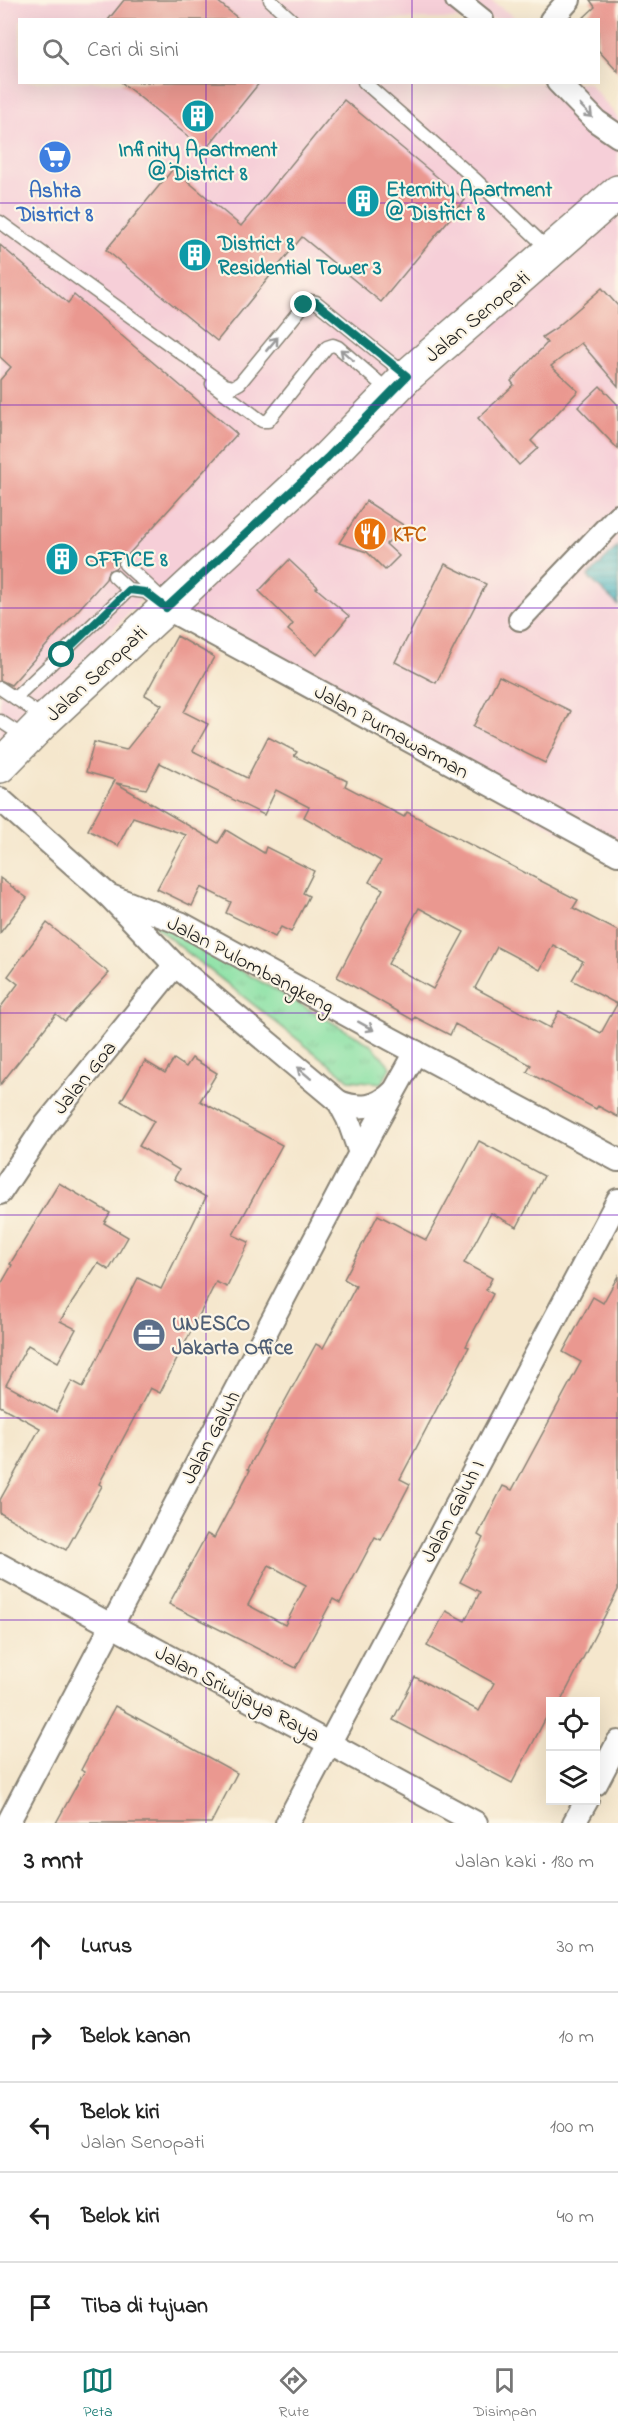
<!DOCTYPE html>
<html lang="id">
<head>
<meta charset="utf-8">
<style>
	body { margin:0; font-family:"Indie Flower",sans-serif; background:#f6f6f6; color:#222 }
	.controls { position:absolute; right:18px; bottom:18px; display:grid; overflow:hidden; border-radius:0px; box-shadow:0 6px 24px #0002 }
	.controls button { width:54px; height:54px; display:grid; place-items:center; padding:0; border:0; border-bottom:2px solid #e0e0e0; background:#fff; color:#222; font:30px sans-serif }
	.stop { position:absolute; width:18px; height:18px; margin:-14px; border:4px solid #0f766e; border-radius:50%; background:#fff }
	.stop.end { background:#0f766e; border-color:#fff; box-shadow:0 2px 6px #0008 }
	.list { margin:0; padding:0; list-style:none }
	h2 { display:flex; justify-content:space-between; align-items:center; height:78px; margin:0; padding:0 24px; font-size:26px }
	h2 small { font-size:20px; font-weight:400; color:#767676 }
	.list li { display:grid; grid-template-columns:39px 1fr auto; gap:18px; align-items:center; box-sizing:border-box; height:90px; padding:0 24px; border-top:2px solid #e0e0e0 }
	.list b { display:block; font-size:22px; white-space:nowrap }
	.list p { margin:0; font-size:20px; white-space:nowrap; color:#767676 }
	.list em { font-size:20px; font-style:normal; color:#767676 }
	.icon { flex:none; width:33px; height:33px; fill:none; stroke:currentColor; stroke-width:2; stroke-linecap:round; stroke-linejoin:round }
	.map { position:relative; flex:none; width:618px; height:1823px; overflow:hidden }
	.search { position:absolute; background:#fff; box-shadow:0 6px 24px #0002; left:18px; right:18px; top:18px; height:66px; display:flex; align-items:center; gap:15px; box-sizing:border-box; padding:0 21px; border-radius:0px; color:#767676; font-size:22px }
	.sheet { height:528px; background:#fff }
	nav { display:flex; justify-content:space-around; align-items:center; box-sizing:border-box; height:84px; border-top:2px solid #e0e0e0; background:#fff; font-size:16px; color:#767676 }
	nav a { display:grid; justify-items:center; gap:3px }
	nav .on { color:#0f766e }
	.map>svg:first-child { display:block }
	.built { fill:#f6cfd8 }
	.park { fill:url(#park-tufts); stroke:#537e60; stroke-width:1.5 }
	.water { fill:url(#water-rules); stroke:#30666e; stroke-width:1.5 }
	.building { fill:#ea9890; fill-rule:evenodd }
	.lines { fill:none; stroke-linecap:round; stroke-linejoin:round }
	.service-casing { stroke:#888274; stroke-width:15 }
	.minor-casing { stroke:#888274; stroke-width:26 }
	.secondary-casing { stroke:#888274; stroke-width:36 }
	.service { stroke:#fff; stroke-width:12 }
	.minor { stroke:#fff; stroke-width:22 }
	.secondary { stroke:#fff; stroke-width:33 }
	.oneway { stroke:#999 }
	.route { stroke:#0f766e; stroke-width:8 }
	.grid { fill:none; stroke:#7b2cbf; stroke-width:1.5; stroke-opacity:0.55 }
	.labels { text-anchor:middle; stroke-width:4.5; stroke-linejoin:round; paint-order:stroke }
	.culture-label { font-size:21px; font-weight:bold; fill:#0d838f; stroke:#fcf5e5; text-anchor:start }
	.shop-label { font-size:21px; font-weight:bold; fill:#366cbe; stroke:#fcf5e5 }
	.street-label { font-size:21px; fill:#1c1c1c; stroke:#fcf5e5 }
	.food-label { font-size:21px; font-weight:bold; fill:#c56008; stroke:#fcf5e5; text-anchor:start }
	.service-label { font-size:21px; font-weight:bold; fill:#4e5e75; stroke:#fcf5e5; text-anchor:start }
</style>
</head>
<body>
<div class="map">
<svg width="618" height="1823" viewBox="0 0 618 1823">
	<defs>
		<pattern id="park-tufts" width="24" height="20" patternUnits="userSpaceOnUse" patternTransform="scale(1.5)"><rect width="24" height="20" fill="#8ae1a5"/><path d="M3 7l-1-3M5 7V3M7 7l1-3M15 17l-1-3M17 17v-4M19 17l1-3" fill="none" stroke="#76c08d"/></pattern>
		<pattern id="water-rules" width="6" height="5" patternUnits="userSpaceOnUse" patternTransform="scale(1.5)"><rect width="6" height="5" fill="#43b1bf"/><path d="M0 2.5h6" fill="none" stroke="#378f9a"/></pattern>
	</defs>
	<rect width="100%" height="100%" fill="#fcf5e5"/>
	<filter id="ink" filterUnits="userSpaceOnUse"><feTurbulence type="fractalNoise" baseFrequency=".0167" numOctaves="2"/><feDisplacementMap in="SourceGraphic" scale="12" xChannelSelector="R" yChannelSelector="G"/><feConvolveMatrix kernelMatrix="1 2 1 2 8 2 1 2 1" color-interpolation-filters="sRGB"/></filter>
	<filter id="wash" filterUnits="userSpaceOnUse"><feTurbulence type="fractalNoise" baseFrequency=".008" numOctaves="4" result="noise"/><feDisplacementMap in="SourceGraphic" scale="24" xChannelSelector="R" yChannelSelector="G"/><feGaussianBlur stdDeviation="1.35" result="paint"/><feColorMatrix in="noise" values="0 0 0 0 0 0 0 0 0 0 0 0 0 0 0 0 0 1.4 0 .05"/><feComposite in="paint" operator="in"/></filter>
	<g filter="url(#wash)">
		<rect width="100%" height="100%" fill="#f5e7cd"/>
		<path class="built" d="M0 0H490L517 19 20 20V82L589 83 618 118V840L601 855 141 600 0 749Z"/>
		<path class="park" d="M156 922 372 1045 391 1067 382 1083 349 1080 154 926Z"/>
		<path class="water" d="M618 546V605L588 577Z"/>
		<g id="blocks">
			<g class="building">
				<path d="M124 0H216L240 20H108Z"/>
				<path d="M590 0H618V72L598 50V20H581L595 7Z"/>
				<path d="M121 82H260L205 150Z"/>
				<path d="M344 100 465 200 381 302 302 237 217 341 106 250 173 169 241 226Z"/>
				<path d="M0 245 68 303 74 295 237 434 127 556 119 559 116 568 108 571 106 579 11 685 0 680V380L11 367 0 357Z"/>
				<path d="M602 288 618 306V386L581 343 551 366 578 391 531 441 538 448 519 465 478 418 514 385 511 381 547 343 542 337 556 328Z"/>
				<path d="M600 386 618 405V449L578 407Z"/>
				<path d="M366 501 405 526 386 544 399 556 385 570 367 552 339 543Z"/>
				<path d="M289 560 318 587 316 588 349 616 317 655 288 630 293 624 259 591Z"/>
				<path d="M445 564 486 584 436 683 395 662Z"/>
				<path d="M177 636 214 657 184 712 208 724 193 751 247 778 268 737 297 752 294 756 347 781 345 786 404 817 407 812 578 900 573 908 618 931V1117L598 1106 596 1109 527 1072 531 1065 455 1024 450 1035 415 1017 413 1020 337 977 383 889 369 882 381 861 304 817 309 807 276 790 264 815 160 763 146 789 116 783 218 843 226 830 264 853 266 847 314 871 303 893 309 896 291 932 281 927 275 937 226 913 231 902 201 887 192 906 157 889 186 835 133 817 118 846 88 830 115 780 86 772 94 742 126 750 162 705 145 695ZM419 908 464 932 433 989 388 964ZM553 945 583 961 572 980 617 1004 601 1033 559 1011 550 1028 475 988 497 947 540 970Z"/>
				<path d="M499 676 571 711 545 763 473 727Z"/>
				<path d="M0 878 27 898 0 933Z"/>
				<path d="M47 923 109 973 65 1021 56 1014 0 1085V1008L18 984 8 976Z"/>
				<path d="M192 1058 217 1073 200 1101 282 1145 233 1235 249 1242 227 1287 216 1282 160 1393 150 1388 99 1484 102 1486 66 1550 0 1513V1500L40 1428 0 1406V1286L12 1265 10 1264 59 1183 110 1213 104 1223 128 1237 109 1270 98 1263 60 1321 76 1329 58 1362 28 1345 6 1385 56 1412 72 1381 83 1387 138 1278 161 1289 206 1197 174 1179 179 1170 139 1146 154 1121 121 1101 145 1061 165 1073 174 1059 186 1067Z"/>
				<path d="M479 1141 544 1176 517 1227 491 1213 464 1263 492 1278 486 1290 493 1294 466 1346 469 1347 400 1479 410 1484 381 1540 375 1537 340 1603 333 1599 296 1668 169 1604 207 1534 214 1538 250 1470 248 1469 316 1344 323 1348 356 1286 344 1279 378 1215 426 1240ZM269 1565 306 1585 285 1625 248 1605Z"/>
				<path d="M618 1276V1590L561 1701H550V1710L512 1783 393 1720 415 1677 479 1711 494 1683 427 1646 446 1611 465 1621 480 1592 460 1582 483 1538 478 1535 503 1486 512 1490 581 1362 563 1352 593 1297 603 1303Z"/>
				<path d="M115 1706 237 1773 211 1823H56L84 1772 81 1770Z"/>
			</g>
		</g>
	</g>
	<g filter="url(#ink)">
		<use href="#blocks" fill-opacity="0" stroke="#888274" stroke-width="1.5"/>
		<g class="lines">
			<defs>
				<g id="service">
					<path d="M270 0 292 20"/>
					<path d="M364 82 476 180 548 249"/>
					<path d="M0 222 225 385 233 387 240 383 304 305 310 301 316 302 406 375"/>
					<path d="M212 384 262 421H268L327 347 333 345 338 347 390 392"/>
					<path d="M125 564 157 594"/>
					<path d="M114 576 129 590"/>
					<path d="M0 688 45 718"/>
					<path d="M15 698 129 590 145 592 164 606"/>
					<path d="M0 721 26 738"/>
				</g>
				<g id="minor">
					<path d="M457 0 482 20"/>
					<path d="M551 20 569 0"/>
					<path d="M558 82 596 121 618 136"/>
					<path d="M166 608 618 854"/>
					<path d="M520 619 618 516"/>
					<path d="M0 799 108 895 175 965 339 1102 348 1119 360 1153"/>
					<path d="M108 895 180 923 391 1039 618 1160"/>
					<path d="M339 1102C360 1110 377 1108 393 1092"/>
					<path d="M0 1193 44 1127 175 965"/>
					<path d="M0 1565 476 1823"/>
					<path d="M596 1784 618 1742"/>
					<path d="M8 1823 360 1153 416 1052"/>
					<path d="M287 1823 618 1200"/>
					<path d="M574 1823 587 1800"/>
				</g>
				<path id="secondary" d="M0 766 46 719 327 458 407 376 618 192"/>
			</defs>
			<use href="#service" class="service-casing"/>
			<use href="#minor" class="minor-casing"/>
			<use href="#secondary" class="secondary-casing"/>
			<use href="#service" class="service"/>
			<use href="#minor" class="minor"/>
			<use href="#secondary" class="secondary"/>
		</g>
		<defs><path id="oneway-shaft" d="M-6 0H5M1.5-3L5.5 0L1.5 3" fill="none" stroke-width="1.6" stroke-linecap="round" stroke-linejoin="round" transform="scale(1.5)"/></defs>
		<g class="oneway">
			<use href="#oneway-shaft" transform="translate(586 111) rotate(46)"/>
			<use href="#oneway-shaft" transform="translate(272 344) rotate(-50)"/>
			<use href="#oneway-shaft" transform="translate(347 355) rotate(-139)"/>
			<use href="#oneway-shaft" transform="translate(366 1026) rotate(29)"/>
			<use href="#oneway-shaft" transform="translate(304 1073) rotate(-140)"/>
		</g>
	</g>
	<g class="lines" filter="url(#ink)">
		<path class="route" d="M62 655 129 590 145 592 166 608 327 458 407 376 316 302 310 301 304 305"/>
	</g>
	<path class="grid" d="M206 0V20M412 0V20M206 82V1823M412 82V1823M0 203H618M0 405H618M0 608H618M0 810H618M0 1013H618M0 1215H618M0 1418H618M0 1620H618"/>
	<defs>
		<symbol id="building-disc" viewBox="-11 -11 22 22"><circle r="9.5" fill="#0f9aa8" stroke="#fcf5e5"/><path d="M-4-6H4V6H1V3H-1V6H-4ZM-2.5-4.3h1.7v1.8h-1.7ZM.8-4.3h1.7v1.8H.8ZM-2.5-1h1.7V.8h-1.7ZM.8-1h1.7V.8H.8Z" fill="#fff"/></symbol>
		<symbol id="supermarket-disc" viewBox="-11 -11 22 22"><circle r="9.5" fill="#3f7fe0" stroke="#fcf5e5"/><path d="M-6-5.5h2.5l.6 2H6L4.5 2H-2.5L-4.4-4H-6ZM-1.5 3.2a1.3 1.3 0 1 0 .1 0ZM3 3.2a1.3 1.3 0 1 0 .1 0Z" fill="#fff"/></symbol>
		<symbol id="restaurant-disc" viewBox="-11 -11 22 22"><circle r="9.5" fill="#e8710a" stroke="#fcf5e5"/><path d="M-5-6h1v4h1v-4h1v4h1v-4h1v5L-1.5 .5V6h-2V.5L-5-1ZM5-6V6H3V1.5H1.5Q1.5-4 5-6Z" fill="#fff"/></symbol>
		<symbol id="office-disc" viewBox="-11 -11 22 22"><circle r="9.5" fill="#5c6f8a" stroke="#fcf5e5"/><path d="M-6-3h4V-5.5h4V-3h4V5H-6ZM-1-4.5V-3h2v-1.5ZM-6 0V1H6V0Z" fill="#fff"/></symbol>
	</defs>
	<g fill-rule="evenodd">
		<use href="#building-disc" x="179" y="97" width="38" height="38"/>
		<use href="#supermarket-disc" x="36" y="138" width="38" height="38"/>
		<use href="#building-disc" x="344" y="182" width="38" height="38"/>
		<use href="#building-disc" x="176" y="236" width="38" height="38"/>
		<use href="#restaurant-disc" x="351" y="515" width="38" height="38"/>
		<use href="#building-disc" x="43" y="540" width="38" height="38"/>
		<use href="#office-disc" x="130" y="1316" width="38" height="38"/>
	</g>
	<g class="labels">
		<g class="culture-label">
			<text x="198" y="156" text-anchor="middle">Infinity Apartment<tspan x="198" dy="24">@ District 8</tspan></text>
			<text x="386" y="196">Eternity Apartment<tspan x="386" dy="24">@ District 8</tspan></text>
			<text x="218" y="250">District 8<tspan x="218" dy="24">Residential Tower 3</tspan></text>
			<text x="85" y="566">OFFICE 8</text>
		</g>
		<g class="shop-label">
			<text x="55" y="197">Ashta<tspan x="55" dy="24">District 8</tspan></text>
		</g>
		<g class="street-label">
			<text transform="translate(477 316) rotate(-40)" y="7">Jalan Senopati</text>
			<text transform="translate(96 673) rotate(-43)" y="7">Jalan Senopati</text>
			<text transform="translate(392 731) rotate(29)" y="7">Jalan Purnawarman</text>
			<text transform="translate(251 964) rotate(28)" y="7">Jalan Pulombangkeng</text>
			<text transform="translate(84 1077) rotate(-51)" y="7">Jalan Goa</text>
			<text transform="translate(210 1437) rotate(-62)" y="7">Jalan Galuh</text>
			<text transform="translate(452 1511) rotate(-62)" y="7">Jalan Galuh I</text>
			<text transform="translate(238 1693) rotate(28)" y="7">Jalan Sriwijaya Raya</text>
		</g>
		<g class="food-label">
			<text x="393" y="541">KFC</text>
		</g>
		<g class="service-label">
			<text x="172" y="1330">UNESCO<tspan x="172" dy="24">Jakarta Office</tspan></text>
		</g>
	</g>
</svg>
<div class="controls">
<button><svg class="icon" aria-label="locate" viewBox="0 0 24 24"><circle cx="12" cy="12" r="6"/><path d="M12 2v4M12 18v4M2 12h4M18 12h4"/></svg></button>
<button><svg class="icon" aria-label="layers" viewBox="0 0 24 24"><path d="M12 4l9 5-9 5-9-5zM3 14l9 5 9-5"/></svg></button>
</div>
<div class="stop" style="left:62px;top:655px"></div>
<div class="stop end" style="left:304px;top:305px"></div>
<div class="search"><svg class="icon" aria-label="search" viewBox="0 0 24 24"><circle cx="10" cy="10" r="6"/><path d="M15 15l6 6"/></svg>Cari di sini</div>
</div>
<section class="sheet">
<h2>3 mnt<small>Jalan kaki · 180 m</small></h2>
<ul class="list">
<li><svg class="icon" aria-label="ahead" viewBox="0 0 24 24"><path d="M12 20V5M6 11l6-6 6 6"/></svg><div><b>Lurus</b></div><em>30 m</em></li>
<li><svg class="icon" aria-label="right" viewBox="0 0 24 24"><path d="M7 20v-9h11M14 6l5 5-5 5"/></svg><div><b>Belok kanan</b></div><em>10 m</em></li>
<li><svg class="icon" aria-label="left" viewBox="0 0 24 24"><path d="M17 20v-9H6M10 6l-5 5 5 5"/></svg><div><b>Belok kiri</b><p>Jalan Senopati</p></div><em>100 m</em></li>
<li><svg class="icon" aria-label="left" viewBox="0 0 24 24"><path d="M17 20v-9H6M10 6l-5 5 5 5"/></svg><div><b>Belok kiri</b></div><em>40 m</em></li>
<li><svg class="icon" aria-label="arrive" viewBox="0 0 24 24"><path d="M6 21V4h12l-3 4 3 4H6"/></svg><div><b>Tiba di tujuan</b></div></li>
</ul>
</section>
<nav>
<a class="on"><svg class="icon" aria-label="map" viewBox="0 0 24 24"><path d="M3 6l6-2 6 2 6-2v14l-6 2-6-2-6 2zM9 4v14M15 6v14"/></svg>Peta</a>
<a><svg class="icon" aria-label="directions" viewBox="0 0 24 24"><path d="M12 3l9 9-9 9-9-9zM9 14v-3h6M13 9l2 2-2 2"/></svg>Rute</a>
<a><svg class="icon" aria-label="saved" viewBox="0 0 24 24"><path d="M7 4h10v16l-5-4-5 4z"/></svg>Disimpan</a>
</nav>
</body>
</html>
